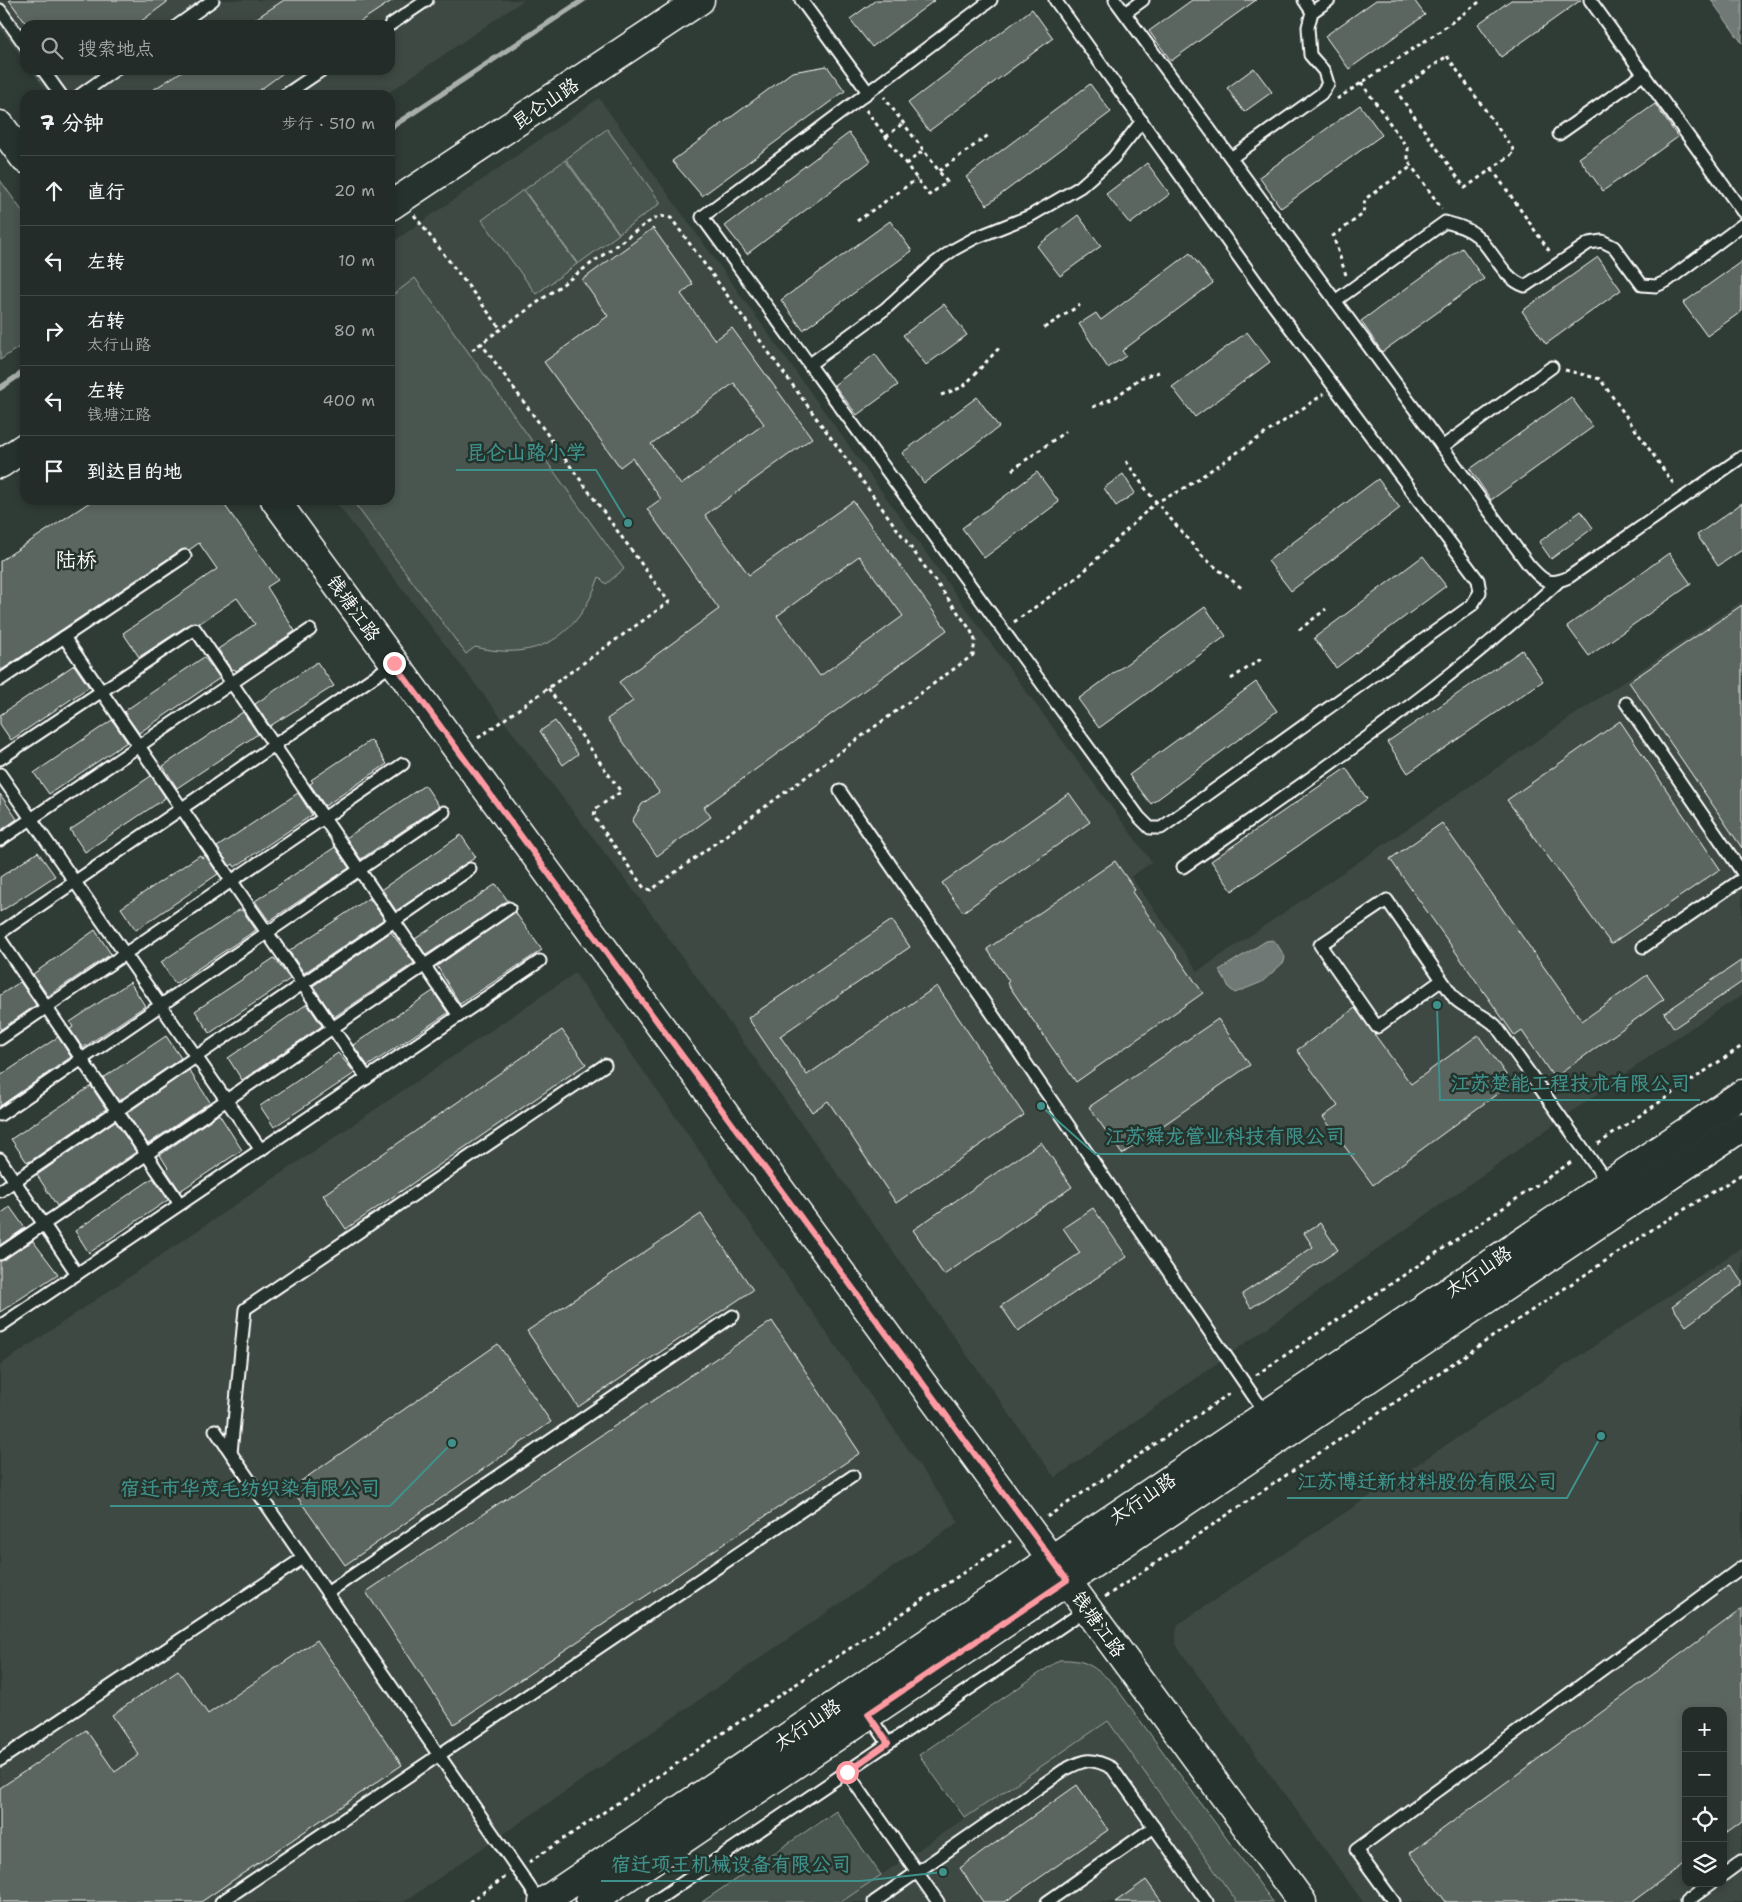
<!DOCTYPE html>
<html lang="zh">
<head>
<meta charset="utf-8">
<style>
	body { margin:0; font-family:"Shantell Sans","LXGW WenKai TC",sans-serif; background:#2f3834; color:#f1f3f6 }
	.controls { position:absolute; right:15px; bottom:15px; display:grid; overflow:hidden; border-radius:10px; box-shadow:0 2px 8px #0003 }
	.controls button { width:45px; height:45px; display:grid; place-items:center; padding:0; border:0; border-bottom:1px solid #404845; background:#232c28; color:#f1f3f6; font:25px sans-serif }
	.stop { position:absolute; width:15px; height:15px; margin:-11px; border:4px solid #ff9aa2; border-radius:50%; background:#fff }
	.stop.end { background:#ff9aa2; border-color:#fff; box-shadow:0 1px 5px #0008 }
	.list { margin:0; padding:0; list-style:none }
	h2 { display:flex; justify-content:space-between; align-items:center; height:65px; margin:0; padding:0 20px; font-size:21px }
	h2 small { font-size:16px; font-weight:400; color:#a3a7a8 }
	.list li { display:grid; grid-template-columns:32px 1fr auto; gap:15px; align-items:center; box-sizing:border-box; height:70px; padding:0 20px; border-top:1px solid #404845 }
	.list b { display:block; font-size:19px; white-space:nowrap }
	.list p { margin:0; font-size:16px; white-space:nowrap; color:#a3a7a8 }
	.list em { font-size:16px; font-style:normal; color:#a3a7a8 }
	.icon { flex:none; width:28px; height:28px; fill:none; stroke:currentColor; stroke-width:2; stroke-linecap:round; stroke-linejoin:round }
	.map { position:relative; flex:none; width:1742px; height:1902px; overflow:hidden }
	.search { position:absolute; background:#232c28; box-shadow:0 2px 8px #0003; left:20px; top:20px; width:375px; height:55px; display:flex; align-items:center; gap:12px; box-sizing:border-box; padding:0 18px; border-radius:15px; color:#a3a7a8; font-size:19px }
	.panel { position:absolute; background:#232c28; box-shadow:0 2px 8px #0003; left:20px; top:90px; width:375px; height:415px; border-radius:15px }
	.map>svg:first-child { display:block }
	.built { fill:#3c4842; fill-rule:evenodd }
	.green { fill:#4a544f; stroke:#a4aaa7 }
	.water { fill:#707975; stroke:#a9afac }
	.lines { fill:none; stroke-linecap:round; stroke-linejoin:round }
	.stream { stroke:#a9afac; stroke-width:5.5 }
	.building { fill:#5b6661; stroke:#fff; fill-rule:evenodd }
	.service-casing { stroke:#fff; stroke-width:15 }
	.tertiary-casing { stroke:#fff; stroke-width:31 }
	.path { stroke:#fff; stroke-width:3; stroke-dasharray:4 4; stroke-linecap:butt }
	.service { stroke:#26332d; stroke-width:11 }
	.tertiary { stroke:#26332d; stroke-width:28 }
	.route { stroke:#ff9aa2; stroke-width:6 }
	.labels { text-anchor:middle; stroke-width:5; stroke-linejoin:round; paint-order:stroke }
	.street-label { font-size:19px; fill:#fff; stroke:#26332d }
	.quarter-label { font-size:21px; fill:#fff; stroke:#26332d }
	.leader { fill:none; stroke:#3f918b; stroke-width:2 }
	.callout-dot { fill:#3f918b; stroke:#26332d; stroke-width:2 }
	.callout-label { font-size:20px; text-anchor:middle; font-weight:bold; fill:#3f918b; stroke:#26332d; stroke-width:5; stroke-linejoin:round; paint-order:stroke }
</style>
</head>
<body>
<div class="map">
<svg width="1742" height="1902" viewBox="0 0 1742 1902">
	<rect width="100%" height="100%" fill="#2f3b35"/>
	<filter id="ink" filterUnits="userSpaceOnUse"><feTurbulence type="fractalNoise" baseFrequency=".02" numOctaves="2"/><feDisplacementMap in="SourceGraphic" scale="10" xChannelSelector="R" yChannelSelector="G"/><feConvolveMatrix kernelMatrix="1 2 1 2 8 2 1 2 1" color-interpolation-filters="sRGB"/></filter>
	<g filter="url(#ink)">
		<g class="built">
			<path d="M0 0H524L385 95H49L31 70H390V25H25V62L0 28Z"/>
			<path d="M599 98 998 653 1152 862 1131 877 1198 971 1742 601V995L1676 1038 1055 1478 647 908 334 500H390V244Z"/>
			<path d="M575 973 959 1522 404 1902H0V1365Z"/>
			<path d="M1742 1247V1902H1363L1175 1644 1177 1625ZM1686 1711H1723V1883H1686Z"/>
			<path d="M1108 1721 1237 1902H841Z"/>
		</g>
		<g class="green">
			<path d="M607 129 661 203 619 233 566 159Z"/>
			<path d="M565 160 619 234 578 264 524 190Z"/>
			<path d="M0 180 25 215V343L0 360Z"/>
			<path d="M523 190 577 264 536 294 482 220Z"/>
			<path d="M415 278 624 569 606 584 599 577C578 637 538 662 475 647L466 654 352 500H390V294H394Z"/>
			<path d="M1059 1660C1086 1659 1091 1665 1112 1682L1273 1902H1237L1108 1721 965 1818 919 1755Z"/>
			<path d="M836 1811 881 1875 841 1902H702Z"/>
		</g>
		<g class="water">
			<path d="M1711 0H1742V43Z"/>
			<path d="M1272 940 1277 944 1285 957 1284 962 1262 982 1235 993 1230 989 1219 970 1266 941Z"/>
		</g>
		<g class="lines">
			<g class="stream">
				<path d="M390 128 583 0"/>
				<path d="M0 388 25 371"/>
			</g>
		</g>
		<g class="building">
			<path d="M9 0H170L136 25H27Z"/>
			<path d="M284 0H393L355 25H246Z"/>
			<path d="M876 0H935L872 47 850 19Z"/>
			<path d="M1192 0H1256L1171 61 1149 31Z"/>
			<path d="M1376 0H1414L1425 15 1349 69 1325 36Z"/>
			<path d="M1511 0H1581L1501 57 1478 24Z"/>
			<path d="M1032 9 1053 38 929 131 908 103Z"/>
			<path d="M827 66 845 91 702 196 672 161 792 72Z"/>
			<path d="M1254 68 1272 92 1244 112 1227 88Z"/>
			<path d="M184 70H287L253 95H145Z"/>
			<path d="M1090 84 1111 112 987 205 966 177Z"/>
			<path d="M1655 104 1678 137 1603 191 1579 158Z"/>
			<path d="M1360 105 1382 135 1281 208 1259 177Z"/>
			<path d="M849 133 871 161 747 254 725 226Z"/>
			<path d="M1147 163 1170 194 1130 224 1106 194Z"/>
			<path d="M1078 215 1101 246 1060 276 1037 246Z"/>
			<path d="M890 221 912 251 803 330 781 300Z"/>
			<path d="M653 228 693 284 681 294 715 340 732 328 812 438 705 515 749 575 853 501 947 630 704 807 711 817 657 856 632 821 642 804 659 792 607 719 633 701 619 682 719 609 647 509 661 499 632 458 620 467 544 362 608 316 582 280ZM734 383 764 424 681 485 651 444ZM859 556 903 616 820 676 777 616Z"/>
			<path d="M1462 248 1484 279 1382 352 1361 321Z"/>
			<path d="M1190 253 1213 283 1122 351 1126 356 1108 368 1079 324 1096 313 1101 320Z"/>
			<path d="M1598 257 1621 290 1546 344 1522 311Z"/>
			<path d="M1742 261V311L1707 336 1683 303Z"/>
			<path d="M944 304 967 335 926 365 903 335Z"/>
			<path d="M1247 332 1270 362 1195 417 1172 387Z"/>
			<path d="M875 354 898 385 857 415 834 385Z"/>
			<path d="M977 397 999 427 924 483 902 453Z"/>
			<path d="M1571 397 1593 427 1491 500 1470 469Z"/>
			<path d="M1037 472 1059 502 984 558 962 528Z"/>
			<path d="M1123 474 1135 493 1116 506 1104 488Z"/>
			<path d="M1378 479 1400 508 1291 591 1268 561Z"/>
			<path d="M93 500H221L278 580 267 587 295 631 236 671 234 669 232 670 218 649 255 624 237 598 200 623H191L139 657 123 633 217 569 199 543 189 550H181L0 671V561Z"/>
			<path d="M1742 503V550L1718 566 1697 535Z"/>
			<path d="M1581 511 1593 528 1551 559 1539 542Z"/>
			<path d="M1669 553 1691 584 1589 656 1567 626Z"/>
			<path d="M1423 556 1446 586 1336 668 1314 638Z"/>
			<path d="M1742 605V848L1629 682Z"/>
			<path d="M1205 607 1226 636 1099 728 1078 699Z"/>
			<path d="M1522 650 1543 681 1408 773 1387 742Z"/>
			<path d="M204 657 220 678 139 733 124 712 126 710Z"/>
			<path d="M317 662 334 686 270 726 255 704Z"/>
			<path d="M74 665 89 687 11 740 0 724V715Z"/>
			<path d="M1256 682 1277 711 1151 804 1129 775Z"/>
			<path d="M243 712 258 734 177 788 163 766Z"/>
			<path d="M112 720 127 742 49 794 34 773Z"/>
			<path d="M555 721 578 754 563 765 540 731Z"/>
			<path d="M1620 721 1720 869 1611 944 1507 800Z"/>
			<path d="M371 740 387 764 325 806 310 784 313 782 311 780Z"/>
			<path d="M1346 768 1367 799 1232 891 1211 861Z"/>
			<path d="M151 776 165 797 164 799 85 852 70 830Z"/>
			<path d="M425 785 439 806 361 859 346 838Z"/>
			<path d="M298 793 312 815 235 867 233 864 230 866 217 847Z"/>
			<path d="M1069 793 1090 822 963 912 942 883Z"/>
			<path d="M0 794 17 819 0 831Z"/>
			<path d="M1442 823 1582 1021 1647 975 1664 999 1554 1078 1522 1031 1515 1036 1390 859Z"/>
			<path d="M461 835 476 857 396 911 382 889Z"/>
			<path d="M335 847 349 868 269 921 255 901Z"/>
			<path d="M38 852 55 876 0 912V877Z"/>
			<path d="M200 855 202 858 205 855 218 874 136 930 121 908Z"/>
			<path d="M1115 861 1135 890 1132 892 1203 993 1076 1082 1007 983 1009 981 987 949Z"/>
			<path d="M496 884 508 901 426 955 415 939Z"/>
			<path d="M369 898 384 919 304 973 289 951Z"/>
			<path d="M239 910H242L256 930 175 984 161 962Z"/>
			<path d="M515 912 542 950 460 1004 437 966Z"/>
			<path d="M892 920 910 947 780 1036 807 1075 937 986 1024 1115 896 1203 828 1101 812 1112 748 1018Z"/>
			<path d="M95 930 111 954 48 996 33 974Z"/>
			<path d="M391 932 414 963 334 1017 313 986Z"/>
			<path d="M274 958 290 979 210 1033 195 1011Z"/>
			<path d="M1742 960V982L1674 1028 1664 1013Z"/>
			<path d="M20 982 36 1005 0 1030V995Z"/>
			<path d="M130 982 145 1006 83 1048 70 1029 73 1027 70 1022Z"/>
			<path d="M433 991 448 1013 368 1066 353 1045Z"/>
			<path d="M307 1004 322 1026 242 1080 228 1058Z"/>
			<path d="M1355 1008 1411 1084 1478 1035 1512 1083 1373 1185 1323 1117 1338 1106 1297 1050Z"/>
			<path d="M1218 1019 1250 1065 1122 1154 1089 1107Z"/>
			<path d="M562 1030 586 1064 346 1229 323 1195Z"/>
			<path d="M166 1036 181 1058 119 1101 103 1078Z"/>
			<path d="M58 1037 71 1057 0 1106V1076Z"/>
			<path d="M338 1053 355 1073 274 1127 260 1106Z"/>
			<path d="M189 1070 210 1102 148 1144 127 1113Z"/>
			<path d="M91 1086 106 1109 29 1162 26 1161 11 1139Z"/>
			<path d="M219 1114 242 1150 180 1191 166 1170 168 1168 160 1155Z"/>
			<path d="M115 1121 136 1152 57 1206 37 1175Z"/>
			<path d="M1041 1142 1072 1187 944 1275 913 1230Z"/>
			<path d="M153 1178 168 1200 89 1253 75 1231Z"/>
			<path d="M10 1207 25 1228 0 1245V1214Z"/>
			<path d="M1093 1208 1127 1257 1018 1331 1001 1306 1080 1253 1063 1228Z"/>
			<path d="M701 1214 753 1290 578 1407 527 1331Z"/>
			<path d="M1320 1223 1338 1250 1251 1308 1242 1294 1313 1247 1304 1233Z"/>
			<path d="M33 1241 58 1274 0 1312V1261Z"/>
			<path d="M1730 1264 1742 1281V1285L1686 1326 1672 1306Z"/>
			<path d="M772 1321 860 1453 454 1724 366 1592Z"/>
			<path d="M498 1344 551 1422 345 1565 291 1488Z"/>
			<path d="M1742 1609V1821L1723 1835V1711H1686V1862L1632 1902H1446L1410 1853Z"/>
			<path d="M317 1640 402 1765 201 1902H0V1788L86 1730 115 1772 139 1755 112 1715 178 1670 208 1714Z"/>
			<path d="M1077 1785 1108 1830 1005 1902H983L960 1868Z"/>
			<path d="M1146 1880 1162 1902H1115Z"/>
		</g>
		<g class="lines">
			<defs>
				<g id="service">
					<path d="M801 0 868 92"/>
					<path d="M991 0 702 217 1139 817 1150 828H1161L1472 605 1480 592 1478 580 1265 294 1055 0"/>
					<path d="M1115 0 1528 564C1542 580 1548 587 1569 577L1742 457"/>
					<path d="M1304 0 1312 12"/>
					<path d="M1590 0 1742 211"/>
					<path d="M0 10 25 45"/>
					<path d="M1125 13 1143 0"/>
					<path d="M178 25 213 0"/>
					<path d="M390 25 427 0"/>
					<path d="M43 70 61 95"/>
					<path d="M80 95 115 70"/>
					<path d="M285 95 322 70"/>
					<path d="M1559 134 1644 74"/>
					<path d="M1231 158 1321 94 1328 84 1324 71 1310 55 1308 27 1312 12 1329 0"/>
					<path d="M1335 301 1445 222C1456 225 1468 228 1477 236 1494 251 1503 279 1525 286L1589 243 1602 241 1614 247 1642 285 1656 286 1667 281 1742 225"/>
					<path d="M810 364 885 309 935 263 953 250 975 238 1030 216 1080 187 1113 158 1142 121"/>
					<path d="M1442 447 1552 367"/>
					<path d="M64 637 367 1078"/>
					<path d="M0 680 185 556"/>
					<path d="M1626 703 1742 872"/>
					<path d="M0 759 195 629 459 1016"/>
					<path d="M0 774 261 1150"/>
					<path d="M840 791 1267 1416"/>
					<path d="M0 840 310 630"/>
					<path d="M1183 867C1311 778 1442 690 1557 583"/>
					<path d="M0 933 394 663"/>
					<path d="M0 939 180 1204"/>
					<path d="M1643 947 1742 879"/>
					<path d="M1442 980 1377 1027 1320 945 1387 900 1455 999C1468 1011 1483 1013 1496 1026L1609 1185"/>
					<path d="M0 1039 403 764"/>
					<path d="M0 1115 444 812"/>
					<path d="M0 1159 77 1274"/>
					<path d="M0 1191 470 869"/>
					<path d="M0 1254 509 908"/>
					<path d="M0 1326 540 961"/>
					<path d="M215 1430 540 1902"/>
					<path d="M231 1453 245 1309 605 1065"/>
					<path d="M327 1593 733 1316"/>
					<path d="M868 1714 888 1743"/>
					<path d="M0 1760 303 1558"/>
					<path d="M847 1772 938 1902"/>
					<path d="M1723 1875 1742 1861"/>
					<path d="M221 1902 853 1476"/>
					<path d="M654 1902 1087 1609"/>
					<path d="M874 1902 1064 1770C1085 1759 1091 1757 1112 1768L1207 1902"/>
					<path d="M1047 1902 1154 1827"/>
					<path d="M1394 1902 1356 1850 1742 1567"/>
					<path d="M1686 1902 1712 1883"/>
				</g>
				<g id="tertiary">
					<path d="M0 125 25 159"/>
					<path d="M390 206 700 0"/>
					<path d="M0 464 25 447"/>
					<path d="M275 500 1302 1902"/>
					<path d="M543 1902 1742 1094"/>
					<path d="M590 1902 1742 1127"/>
				</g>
			</defs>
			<use href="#service" class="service-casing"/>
			<use href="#tertiary" class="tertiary-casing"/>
			<g class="path">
				<path d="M1447 56 1515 152 1465 188 1397 92Z"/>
				<path d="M1361 82 1408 149V161L1442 209"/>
				<path d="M1337 99 1440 31 1482 0"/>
				<path d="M866 110 929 195 947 182 884 97"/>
				<path d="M886 137 903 123"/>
				<path d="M906 164 924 150"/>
				<path d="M1492 169 1550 252"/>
				<path d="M939 171 990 134"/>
				<path d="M414 215 501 329"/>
				<path d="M857 221 917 179"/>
				<path d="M1346 275 1333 236 1363 214 1365 199 1412 166"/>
				<path d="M1044 328 1080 305"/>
				<path d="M472 350 647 223 660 216 671 218 970 629 975 640 973 655 651 890 644 888 594 817 595 809 621 792 548 688"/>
				<path d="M1565 370 1600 379 1675 486"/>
				<path d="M941 395 963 387 1000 347"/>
				<path d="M1093 407 1116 397 1140 378 1159 372"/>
				<path d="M1126 461 1147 491 1203 557 1244 590"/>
				<path d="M1012 470 1066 431"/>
				<path d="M1014 622 1079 576 1156 502 1180 491 1324 394"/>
				<path d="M1299 630 1326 609"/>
				<path d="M1231 679 1261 659"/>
				<path d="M478 738 669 602 481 343"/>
				<path d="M1598 1144 1742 1046"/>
				<path d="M1256 1375 1574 1160"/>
				<path d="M1047 1517 1232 1392"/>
				<path d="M1105 1597 1659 1225 1742 1174"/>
				<path d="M529 1862 1011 1541"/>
				<path d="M469 1902 507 1876"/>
			</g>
			<use href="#service" class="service"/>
			<use href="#tertiary" class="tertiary"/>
		</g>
	</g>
	<g class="lines" filter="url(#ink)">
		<path class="route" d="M394 663 1067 1580 868 1714 888 1743 847 1772"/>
	</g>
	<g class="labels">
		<g class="street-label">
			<text transform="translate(545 103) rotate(-34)" y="7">昆仑山路</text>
			<text transform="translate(354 608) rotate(54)" y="7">钱塘江路</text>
			<text transform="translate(1478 1271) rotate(-34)" y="7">太行山路</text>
			<text transform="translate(1142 1498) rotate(-34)" y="7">太行山路</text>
			<text transform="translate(1099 1624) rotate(54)" y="7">钱塘江路</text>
			<text transform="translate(807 1724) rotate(-34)" y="7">太行山路</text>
		</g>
		<g class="quarter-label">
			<text x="76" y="567">陆桥</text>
		</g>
	</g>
	<path class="leader" d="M628 523L596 470H456M1437 1005L1440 1100H1700M1041 1106L1095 1154H1355M1601 1436L1567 1498H1287M452 1443L390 1506H110M943 1872L861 1881H601"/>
	<g class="callout-dot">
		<circle cx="628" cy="523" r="5"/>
		<circle cx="1437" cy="1005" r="5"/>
		<circle cx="1041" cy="1106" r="5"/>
		<circle cx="1601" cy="1436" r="5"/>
		<circle cx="452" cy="1443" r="5"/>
		<circle cx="943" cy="1872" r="5"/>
	</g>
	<g class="callout-label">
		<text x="526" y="459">昆仑山路小学</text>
		<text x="1570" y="1090">江苏楚能工程技术有限公司</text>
		<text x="1225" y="1143">江苏舜龙管业科技有限公司</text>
		<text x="1427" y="1488">江苏博迁新材料股份有限公司</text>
		<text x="250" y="1495">宿迁市华茂毛纺织染有限公司</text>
		<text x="731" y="1871">宿迁项王机械设备有限公司</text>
	</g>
</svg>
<div class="controls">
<button>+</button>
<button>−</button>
<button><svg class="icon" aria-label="locate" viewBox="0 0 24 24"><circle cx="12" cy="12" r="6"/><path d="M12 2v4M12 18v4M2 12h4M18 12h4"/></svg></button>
<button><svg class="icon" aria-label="layers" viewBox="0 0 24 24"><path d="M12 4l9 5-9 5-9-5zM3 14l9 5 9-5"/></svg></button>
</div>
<div class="stop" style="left:847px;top:1772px"></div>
<div class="stop end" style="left:394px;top:663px"></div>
<div class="search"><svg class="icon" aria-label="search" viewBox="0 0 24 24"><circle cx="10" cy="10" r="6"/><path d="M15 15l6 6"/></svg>搜索地点</div>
<section class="panel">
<h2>7 分钟<small>步行 · 510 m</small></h2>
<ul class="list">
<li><svg class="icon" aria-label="ahead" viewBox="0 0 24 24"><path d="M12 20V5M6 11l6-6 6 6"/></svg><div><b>直行</b></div><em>20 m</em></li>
<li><svg class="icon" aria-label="left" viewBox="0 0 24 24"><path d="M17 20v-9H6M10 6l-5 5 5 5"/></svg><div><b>左转</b></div><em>10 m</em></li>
<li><svg class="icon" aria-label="right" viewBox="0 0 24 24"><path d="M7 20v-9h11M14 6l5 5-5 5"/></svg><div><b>右转</b><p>太行山路</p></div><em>80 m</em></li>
<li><svg class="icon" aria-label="left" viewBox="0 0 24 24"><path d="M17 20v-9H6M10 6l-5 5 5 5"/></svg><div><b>左转</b><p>钱塘江路</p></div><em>400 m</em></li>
<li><svg class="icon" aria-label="arrive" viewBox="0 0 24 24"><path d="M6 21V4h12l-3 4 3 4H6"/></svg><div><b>到达目的地</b></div></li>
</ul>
</section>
</div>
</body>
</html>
